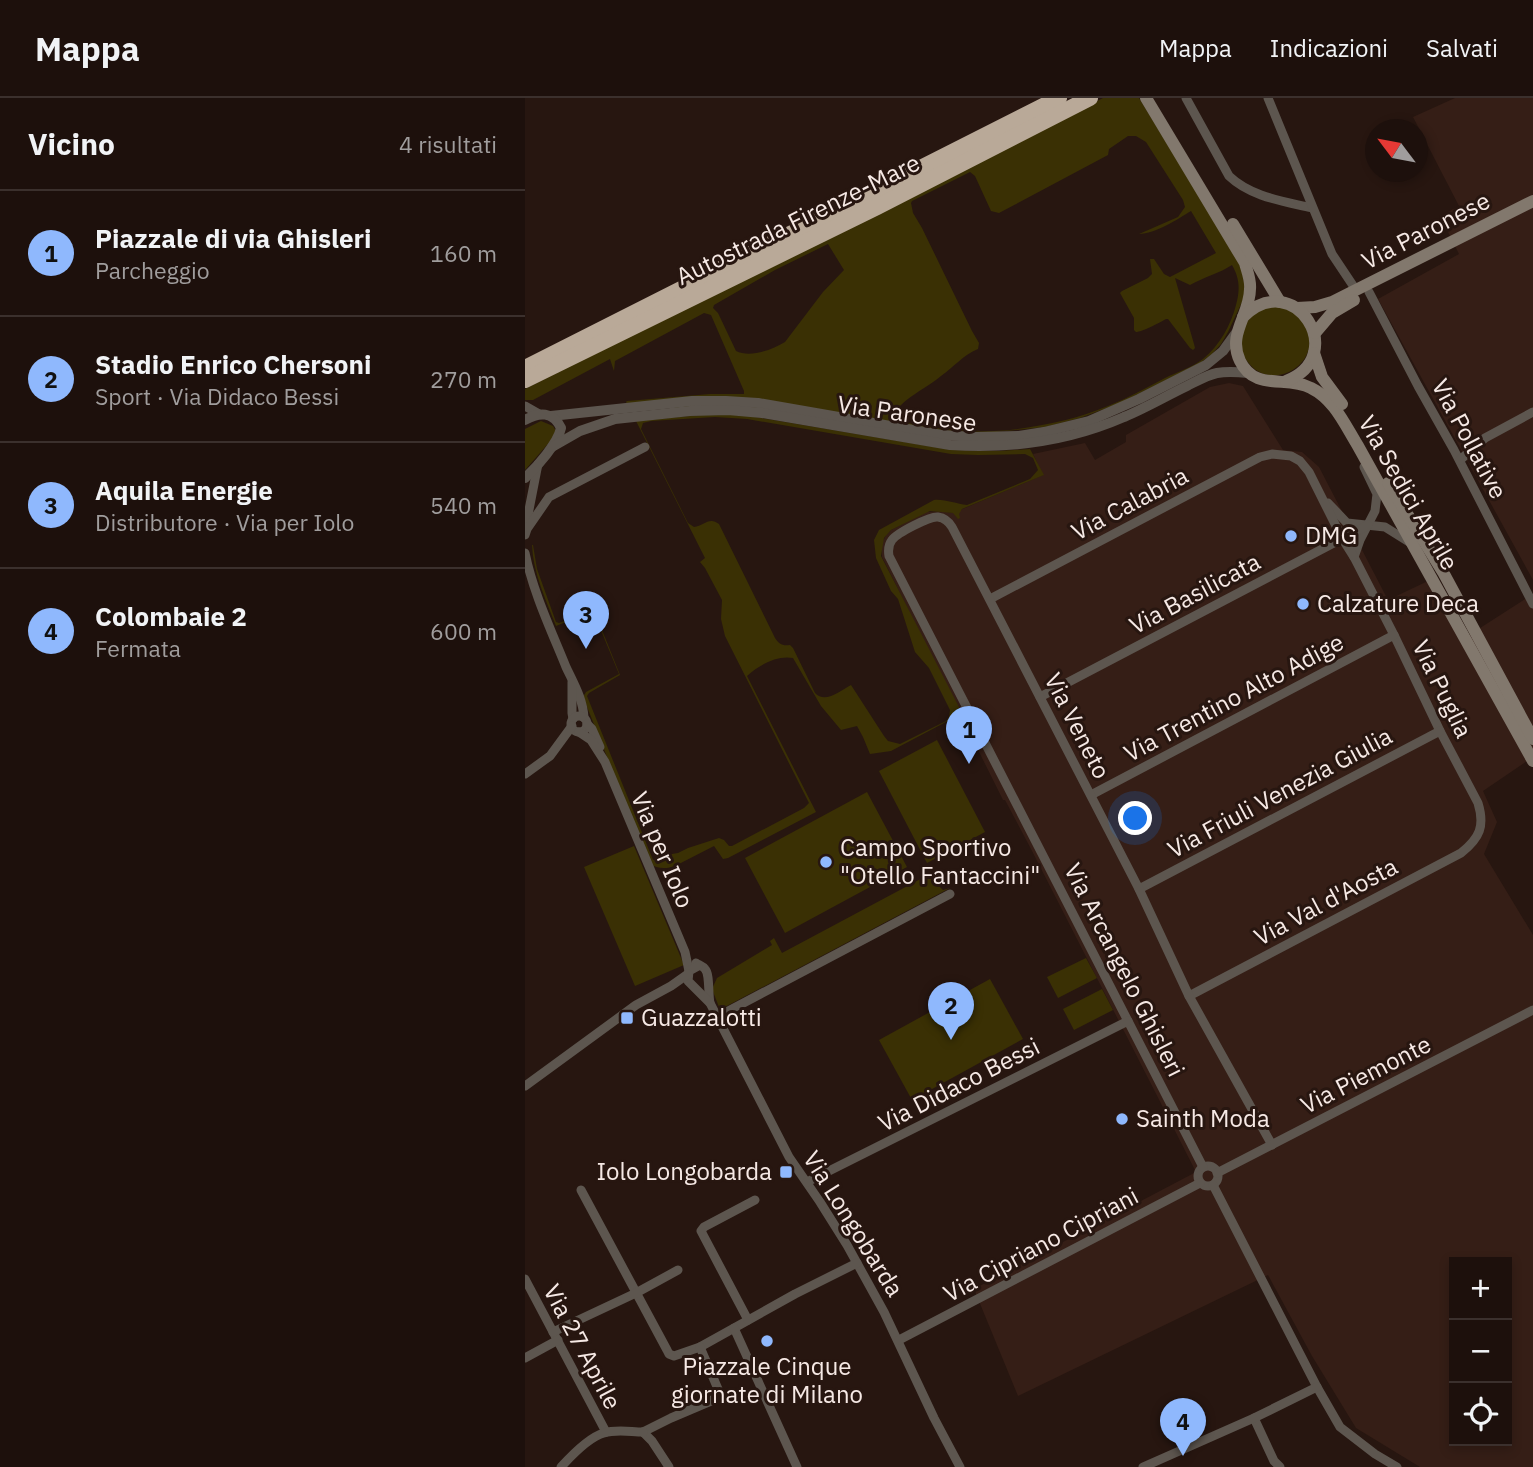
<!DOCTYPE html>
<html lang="it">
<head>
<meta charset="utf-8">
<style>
	body { margin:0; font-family:"IBM Plex Sans",sans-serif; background:#251915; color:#f1f3f6 }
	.controls { position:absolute; right:21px; bottom:21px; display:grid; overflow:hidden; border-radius:0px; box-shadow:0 4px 10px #0003 }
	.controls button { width:63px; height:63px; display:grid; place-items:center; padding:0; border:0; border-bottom:2px solid #3b302d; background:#1d100c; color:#f1f3f6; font:35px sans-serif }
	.compass { position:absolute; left:840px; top:21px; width:63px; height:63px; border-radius:50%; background:#1d100c; box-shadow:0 4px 10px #0003; rotate:302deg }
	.you { position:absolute; left:611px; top:721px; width:24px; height:24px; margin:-18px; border:5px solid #fff; border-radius:50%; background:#1a73e8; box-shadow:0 0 0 10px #1a73e833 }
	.badge { display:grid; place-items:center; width:46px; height:46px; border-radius:50%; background:#8fb8fd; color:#111; font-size:23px; font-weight:700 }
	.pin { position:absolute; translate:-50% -58px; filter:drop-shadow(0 2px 4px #0008) }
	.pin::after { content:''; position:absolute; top:37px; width:24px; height:21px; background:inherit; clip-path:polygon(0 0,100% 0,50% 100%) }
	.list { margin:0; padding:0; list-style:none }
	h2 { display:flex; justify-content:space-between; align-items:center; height:91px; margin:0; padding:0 28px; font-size:30px }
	h2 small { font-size:23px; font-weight:400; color:#a09d9d }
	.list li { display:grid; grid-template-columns:46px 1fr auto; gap:21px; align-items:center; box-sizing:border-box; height:126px; padding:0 28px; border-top:2px solid #3b302d }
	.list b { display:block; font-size:26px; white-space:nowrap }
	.list p { margin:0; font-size:23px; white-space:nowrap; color:#a09d9d }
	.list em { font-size:23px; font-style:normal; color:#a09d9d }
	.icon { flex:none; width:38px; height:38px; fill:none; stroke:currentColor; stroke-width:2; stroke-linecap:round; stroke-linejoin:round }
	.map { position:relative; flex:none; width:1008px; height:1369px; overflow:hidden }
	header { display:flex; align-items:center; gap:42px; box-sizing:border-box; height:98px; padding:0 35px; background:#1d100c; border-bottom:2px solid #3b302d }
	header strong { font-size:33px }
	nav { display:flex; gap:38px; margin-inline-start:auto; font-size:24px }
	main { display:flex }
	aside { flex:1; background:#1d100c }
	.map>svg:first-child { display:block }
	.built { fill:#351e16; fill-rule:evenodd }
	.green { fill:#3a3004; fill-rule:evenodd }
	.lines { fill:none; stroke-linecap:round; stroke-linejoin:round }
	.minor { stroke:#5d564f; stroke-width:9 }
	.tertiary { stroke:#5d564f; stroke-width:10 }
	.secondary { stroke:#82786d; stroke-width:12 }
	.motorway { stroke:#b9a998; stroke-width:16 }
	.poi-dot { fill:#8fb8fd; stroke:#271610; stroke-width:2.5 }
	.labels { text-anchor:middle; stroke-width:6; stroke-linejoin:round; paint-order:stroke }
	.street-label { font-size:24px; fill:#f6e9e5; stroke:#271610 }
	.poi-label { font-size:24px; fill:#f6e9e5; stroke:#271610; text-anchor:start }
</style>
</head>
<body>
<header>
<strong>Mappa</strong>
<nav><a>Mappa</a><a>Indicazioni</a><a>Salvati</a></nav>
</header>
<main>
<aside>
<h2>Vicino<small>4 risultati</small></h2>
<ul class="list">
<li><span class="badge">1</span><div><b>Piazzale di via Ghisleri</b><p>Parcheggio</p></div><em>160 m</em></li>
<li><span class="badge">2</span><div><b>Stadio Enrico Chersoni</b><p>Sport · Via Didaco Bessi</p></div><em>270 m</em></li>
<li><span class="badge">3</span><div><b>Aquila Energie</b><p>Distributore · Via per Iolo</p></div><em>540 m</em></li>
<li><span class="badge">4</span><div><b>Colombaie 2</b><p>Fermata</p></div><em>600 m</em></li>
</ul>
</aside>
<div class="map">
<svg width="1008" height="1369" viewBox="0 0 1008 1369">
	<rect width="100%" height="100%" fill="#271610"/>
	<g class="built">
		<path d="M930 0H1008V482L853 201 934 156 915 118 934 108 888 19Z"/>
		<path d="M704 285 718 288 758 352 777 354 794 369 863 502 905 482 938 541 1008 496V659L958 693 972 724 959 756 1008 837V1369H895L831 1330 787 1258 743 1177 493 1298 449 1191 671 1074 506 751 480 702H478L477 700 357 459V445L361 437 366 432 401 414 416 413 428 415 518 377 508 356 560 345 570 362 601 344V337L685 289ZM929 1164H982V1343H929Z"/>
	</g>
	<g class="green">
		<path d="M578 0H614L716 166 720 191 718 202 703 234 696 246 687 256 675 265 595 305 555 320 520 329 471 334 430 333 102 306 101 304 102 303 185 296H219V293L186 217 179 215 90 263 89 273 85 261 8 302H0V291ZM603 38H611L621 44 658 102 660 109 653 119 614 136C630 136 653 121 666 113L691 155 645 179 639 176 629 161H625L627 176 623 180 597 193 595 195 609 220V232L611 234C617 234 634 225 641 221H643L665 250 668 252 670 250 669 246 650 180 665 187C679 179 695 175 707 167 715 181 715 192 711 207 706 227 694 248 678 261 668 269 652 274 640 280 621 290 603 300 583 308 552 321 518 328 485 332 454 335 399 331 369 321L368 318C376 301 402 290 416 278 429 269 438 257 453 251L454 245 447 233 397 130 388 115 386 105 387 103 445 74 450 78 466 113 474 115 583 57 584 51ZM303 146 319 172 298 194 260 244C247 252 225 260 211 253L193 215 188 210 189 207 250 172Z"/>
		<path d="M753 207C759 210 768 212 773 216 776 219 779 225 781 229 799 265 746 297 722 263 716 256 713 242 716 233 716 231 721 225 722 224 732 210 737 211 753 207Z"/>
		<path d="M176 317H217L248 322 427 352 474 353 505 351 519 377 437 411 434 416 435 420 433 421 428 415 405 413 366 432 359 440 356 458 435 611 436 616 366 653 345 656 338 639 332 628 316 632 296 608 268 560C252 557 234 567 222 578L291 714 203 760 198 761 189 748 150 768C142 771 132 771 125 766L58 599 61 594 94 576 68 513 31 528C21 502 8 475 7 447H8L12 471 31 524 34 525 69 512 95 577 64 595 62 598 128 762 141 757 153 755 163 750 194 740 199 742 204 748H207L279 710 284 705 200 538 196 521 197 502 180 470 175 464 180 460 111 323ZM190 319 222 321 426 356 453 357 500 356 508 360 513 372 505 381 442 407C431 406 420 401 409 402L354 432 349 442 351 460 366 493 373 501 390 554 404 570 425 612 424 619 421 623 375 646 363 643 359 638 326 587C315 593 300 606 290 595L268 550 265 547C257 548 254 546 250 540L194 426C184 418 179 428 169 429L163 425 116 331 118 325 126 323Z"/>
		<path d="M16 323 28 328 31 333 29 339 0 372V331Z"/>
		<path d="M412 642 460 734 402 765 354 673Z"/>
		<path d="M342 694 382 769 260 835 220 760Z"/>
		<path d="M109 748 159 867 110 888 59 769Z"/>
		<path d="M403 777 418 792 425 790 198 910 194 909 187 891 192 880 247 847 245 843 249 840 257 855Z"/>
		<path d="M561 860 572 880 533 900 522 879Z"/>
		<path d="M465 881 498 941 387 1002 354 942Z"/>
		<path d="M577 891 588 912 549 932 538 911Z"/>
	</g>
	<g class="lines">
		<g class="minor">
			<path d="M661 0 704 78C726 99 758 103 787 110"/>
			<path d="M743 0 807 156 831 192"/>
			<path d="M844 194 893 288 929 352 1008 506"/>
			<path d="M0 308 14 316"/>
			<path d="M935 362 960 340 1008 314"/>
			<path d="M803 405 822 425 860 429 884 444"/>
			<path d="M1 427 13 366"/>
			<path d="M0 437 2 431 24 399 120 349"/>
			<path d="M0 455C8 494 26 532 41 569 49 586 58 601 59 620"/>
			<path d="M829 459 835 442 850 413 852 396 839 369"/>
			<path d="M465 501 735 359 747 356 766 358 775 363 784 374 817 440 829 459 869 537 915 633 953 705C960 728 955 740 936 755L664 898"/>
			<path d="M47 584V615L48 621"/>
			<path d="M515 599 843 427"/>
			<circle cx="54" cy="626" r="8"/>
			<path d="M62 626 67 631 75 649"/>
			<path d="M54 634 66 642 80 664 160 854 164 873"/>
			<path d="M0 676 25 658 47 628"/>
			<path d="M566 697 869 537"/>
			<path d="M614 791 915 633"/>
			<path d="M171 865C174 867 178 868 180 871 185 876 183 897 185 905"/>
			<path d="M173 868 164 873 163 883 185 905 264 1059 295 1104 322 1147 359 1214 409 1320 435 1369"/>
			<path d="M192 919 425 796"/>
			<path d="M0 988 111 907 146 888 163 876"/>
			<circle cx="683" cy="1078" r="10"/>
			<path d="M678 1069 364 458C363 452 363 447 367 442 372 435 405 418 413 419 420 420 424 424 427 429L614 791 664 898 747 1047"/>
			<path d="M692 1075 1008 912"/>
			<path d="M282 1084 603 923"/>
			<path d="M688 1087 792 1289 815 1329 850 1356 872 1369"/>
			<path d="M56 1092 142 1252 144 1256 149 1258 175 1249 270 1196 332 1165"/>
			<path d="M0 1181 81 1334"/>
			<path d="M223 1222 176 1133 179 1129 230 1102"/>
			<path d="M209 1230 272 1369"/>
			<path d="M28 1234 111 1195 153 1172"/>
			<path d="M374 1242 675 1085"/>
			<path d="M0 1260 33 1242"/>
			<path d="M729 1320 749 1363 755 1369"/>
			<path d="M118 1334 146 1320 186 1303 193 1298V1291L175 1249"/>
			<path d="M118 1334 127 1343 144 1369"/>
			<path d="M36 1369C46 1358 64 1339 79 1335 91 1331 106 1334 118 1334"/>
			<path d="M618 1369 729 1320 792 1289"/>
		</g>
		<g class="tertiary">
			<path d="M26 318 167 303H201L233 305 417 337 451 339 494 338 519 334 564 323 614 301 681 267 698 253 711 235"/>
			<path d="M0 322C14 314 28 313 36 330 33 345 12 369 0 380"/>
			<path d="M27 349 55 333 90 321 165 313 203 312 237 315 425 347C484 351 544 343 599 319 621 310 641 298 662 288 672 283 682 277 692 275 703 273 713 274 724 275"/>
		</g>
		<g class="secondary">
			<path d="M621 0 720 165C722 173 726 182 725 191 725 217 702 236 715 263 730 294 762 277 786 290 809 301 820 327 833 348L1008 663"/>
			<path d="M708 126 755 204"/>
			<path d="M772 210 790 209 807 204 1008 103"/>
			<path d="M718 219C769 168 826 258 761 283"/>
			<path d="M790 235 807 215 829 202"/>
			<path d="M789 255 797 279 817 306"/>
			<path d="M863 385 918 474 1008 641"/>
		</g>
		<g class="motorway">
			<path d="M0 270 534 0"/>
			<path d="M0 282 352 109 565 0"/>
		</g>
	</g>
	<g class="poi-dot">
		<circle cx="766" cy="438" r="7"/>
		<circle cx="778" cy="506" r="7"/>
		<circle cx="301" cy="764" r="7"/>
		<rect x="95" y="913" width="14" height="14" rx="3.5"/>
		<circle cx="597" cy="1021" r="7"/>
		<rect x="254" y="1067" width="14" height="14" rx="3.5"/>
		<circle cx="242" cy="1243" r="7"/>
	</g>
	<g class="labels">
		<g class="street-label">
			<text transform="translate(273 122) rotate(-26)" y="8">Autostrada Firenze-Mare</text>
			<text transform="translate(901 133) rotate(-27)" y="8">Via Paronese</text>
			<text transform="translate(382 316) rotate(8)" y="8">Via Paronese</text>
			<text transform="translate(944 341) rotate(62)" y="8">Via Pollative</text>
			<text transform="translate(883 395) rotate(60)" y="8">Via Sedici Aprile</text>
			<text transform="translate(605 406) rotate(-28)" y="8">Via Calabria</text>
			<text transform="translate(670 496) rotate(-28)" y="8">Via Basilicata</text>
			<text transform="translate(917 591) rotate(64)" y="8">Via Puglia</text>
			<text transform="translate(709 600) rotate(-28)" y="8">Via Trentino Alto Adige</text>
			<text transform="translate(552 628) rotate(63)" y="8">Via Veneto</text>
			<text transform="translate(755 695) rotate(-28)" y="8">Via Friuli Venezia Giulia</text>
			<text transform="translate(137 752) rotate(67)" y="8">Via per Iolo</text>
			<text transform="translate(801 804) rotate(-28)" y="8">Via Val d'Aosta</text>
			<text transform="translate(599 872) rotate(63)" y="8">Via Arcangelo Ghisleri</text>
			<text transform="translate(841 977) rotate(-27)" y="8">Via Piemonte</text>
			<text transform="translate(434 987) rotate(-27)" y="8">Via Didaco Bessi</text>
			<text transform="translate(328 1126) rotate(58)" y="8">Via Longobarda</text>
			<text transform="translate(516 1147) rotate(-28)" y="8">Via Cipriano Cipriani</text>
			<text transform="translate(57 1249) rotate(62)" y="8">Via 27 Aprile</text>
		</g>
		<g class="poi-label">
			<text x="780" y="446">DMG</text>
			<text x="792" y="514">Calzature Deca</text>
			<text x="315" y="758">Campo Sportivo<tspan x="315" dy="28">"Otello Fantaccini"</tspan></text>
			<text x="116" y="928">Guazzalotti</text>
			<text x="611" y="1029">Sainth Moda</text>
			<text x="247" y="1082" text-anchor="end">Iolo Longobarda</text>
			<text x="242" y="1277" text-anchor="middle">Piazzale Cinque<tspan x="242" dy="28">giornate di Milano</tspan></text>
		</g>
	</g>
</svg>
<div class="controls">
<button>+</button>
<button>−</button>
<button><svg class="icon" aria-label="locate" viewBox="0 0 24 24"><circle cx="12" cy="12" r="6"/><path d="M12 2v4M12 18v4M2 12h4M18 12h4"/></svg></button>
</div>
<svg class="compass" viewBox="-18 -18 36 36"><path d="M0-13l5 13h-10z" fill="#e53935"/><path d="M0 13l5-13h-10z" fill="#a09d9d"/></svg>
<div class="you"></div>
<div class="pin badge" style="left:444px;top:666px">1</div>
<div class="pin badge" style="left:426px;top:942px">2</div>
<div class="pin badge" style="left:61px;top:551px">3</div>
<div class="pin badge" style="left:658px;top:1358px">4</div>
</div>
</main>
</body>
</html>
